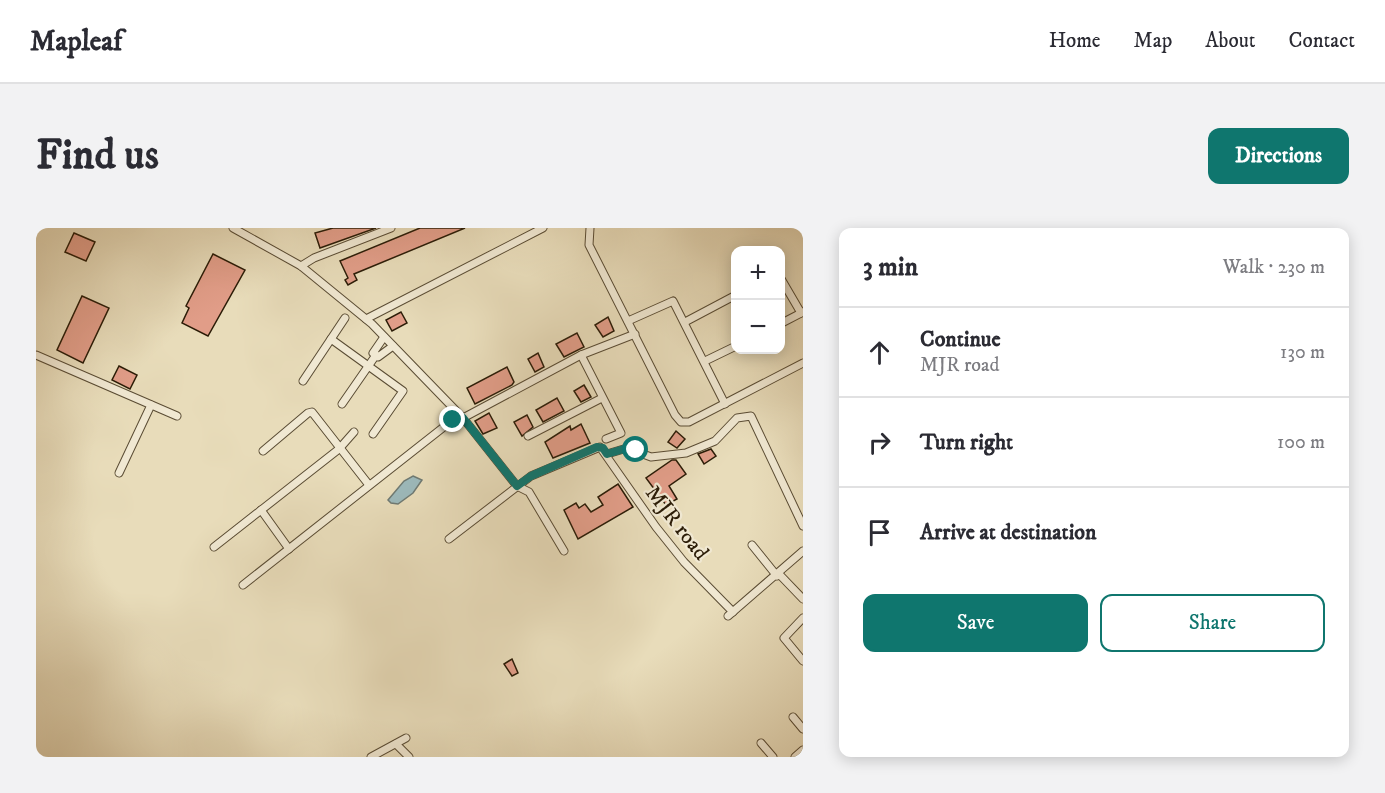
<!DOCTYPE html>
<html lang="en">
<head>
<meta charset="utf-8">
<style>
	body { margin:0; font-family:"IM FELL DW Pica",serif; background:#f2f2f3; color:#2b2b33 }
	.controls { position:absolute; right:18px; top:18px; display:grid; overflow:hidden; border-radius:12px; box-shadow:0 3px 15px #0003 }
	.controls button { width:54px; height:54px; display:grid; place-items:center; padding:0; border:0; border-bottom:2px solid #e1e1e2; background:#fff; color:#2b2b33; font:30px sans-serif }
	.stop { position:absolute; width:18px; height:18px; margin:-14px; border:4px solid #0f766e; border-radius:50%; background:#fff }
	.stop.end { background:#0f766e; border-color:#fff; box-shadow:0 2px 6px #0008 }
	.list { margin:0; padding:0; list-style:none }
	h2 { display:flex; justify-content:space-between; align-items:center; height:78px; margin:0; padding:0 24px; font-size:26px }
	h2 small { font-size:20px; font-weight:400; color:#7c7c81 }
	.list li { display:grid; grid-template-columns:39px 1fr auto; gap:18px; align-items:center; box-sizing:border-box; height:90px; padding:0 24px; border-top:2px solid #e1e1e2 }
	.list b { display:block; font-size:22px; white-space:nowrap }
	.list p { margin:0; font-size:20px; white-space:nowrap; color:#7c7c81 }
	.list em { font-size:20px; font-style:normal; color:#7c7c81 }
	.actions { display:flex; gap:12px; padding:18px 24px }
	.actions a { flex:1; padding:14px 0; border:2px solid #0f766e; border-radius:12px; text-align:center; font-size:21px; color:#0f766e }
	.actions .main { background:#0f766e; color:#fff }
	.icon { flex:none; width:33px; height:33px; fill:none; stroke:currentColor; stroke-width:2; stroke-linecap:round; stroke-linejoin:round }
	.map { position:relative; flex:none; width:767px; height:529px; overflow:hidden; border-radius:12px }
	header { display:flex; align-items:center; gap:36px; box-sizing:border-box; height:84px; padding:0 30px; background:#fff; border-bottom:2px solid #e1e1e2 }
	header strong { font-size:28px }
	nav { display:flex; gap:33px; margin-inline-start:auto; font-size:21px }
	.intro { display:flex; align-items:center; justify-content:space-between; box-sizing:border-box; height:144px; padding:0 36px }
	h1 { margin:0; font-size:42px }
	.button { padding:15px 27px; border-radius:12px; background:#0f766e; color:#fff; font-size:21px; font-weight:700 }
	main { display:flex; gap:36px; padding:0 36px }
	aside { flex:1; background:#fff; border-radius:12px; box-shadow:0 3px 15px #0003 }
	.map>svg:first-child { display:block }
	.water { fill:#9cb9bb; stroke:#6f7a73; stroke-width:1.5 }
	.building { fill:#e19d88; stroke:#2b1c07; stroke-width:1.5 }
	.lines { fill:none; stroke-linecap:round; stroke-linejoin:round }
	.minor-casing { stroke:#5a4c34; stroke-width:9 }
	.minor { stroke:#f0e8d2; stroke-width:7 }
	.route { stroke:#0f766e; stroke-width:8 }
	.labels { text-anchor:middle; stroke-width:4.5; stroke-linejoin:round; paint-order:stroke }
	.street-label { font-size:22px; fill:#2b1c07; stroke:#f0e8d2 }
</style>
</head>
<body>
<header>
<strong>Mapleaf</strong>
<nav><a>Home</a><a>Map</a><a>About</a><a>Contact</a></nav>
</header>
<div class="intro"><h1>Find us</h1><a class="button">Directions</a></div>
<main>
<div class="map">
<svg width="767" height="529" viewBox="0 0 767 529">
	<rect width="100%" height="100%" fill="#e8dcba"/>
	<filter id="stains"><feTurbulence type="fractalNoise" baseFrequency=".00333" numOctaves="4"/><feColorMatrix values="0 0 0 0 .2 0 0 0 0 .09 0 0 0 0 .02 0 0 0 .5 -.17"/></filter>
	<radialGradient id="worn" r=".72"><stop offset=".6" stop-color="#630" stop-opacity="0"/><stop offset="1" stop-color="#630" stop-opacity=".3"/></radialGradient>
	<path class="water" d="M377 248 386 252 377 265 362 276 355 275 352 272 368 253Z"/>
	<g class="building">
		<path d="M297 0H340L284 20 279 5Z"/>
		<path d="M384 0H429L318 46 321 52 312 57 309 52 312 50 304 33Z"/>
		<path d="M38 5 59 14 50 33 29 24Z"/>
		<path d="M177 26 209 42 172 108 146 95 153 80 150 78Z"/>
		<path d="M46 68 73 80 47 135 21 122Z"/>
		<path d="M365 84 371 95 356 103 350 92Z"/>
		<path d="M572 89 578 103 567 109 559 97Z"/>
		<path d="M541 105 548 119 528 129 520 116Z"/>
		<path d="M502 125 508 139 499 144 492 131Z"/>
		<path d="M83 138 101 147 94 161 76 152Z"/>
		<path d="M471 139 478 154 476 157 439 176 431 160Z"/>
		<path d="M548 157 555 169 545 174 538 163Z"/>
		<path d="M521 170 528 183 507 194 500 182Z"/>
		<path d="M453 185 461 200 447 206 439 193Z"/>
		<path d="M491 187 497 199 486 208 478 194Z"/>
		<path d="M545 196 554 215 517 230 509 214 534 198 535 202Z"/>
		<path d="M640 203 649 211 641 220 632 214Z"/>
		<path d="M675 221 680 228 668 236 662 226Z"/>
		<path d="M636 232H640L650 246 633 258 641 271 630 277 610 250Z"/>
		<path d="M582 256 597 279 542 311 528 282 540 275 543 280 549 276 555 284 567 277 562 269Z"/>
		<path d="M476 431 482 445 476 448 468 436Z"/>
	</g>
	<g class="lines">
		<defs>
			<g id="minor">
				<path d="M197 0 265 38 336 96 427 190 481 258 493 264 528 323"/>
				<path d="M554 0 553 17 639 187 645 194H653L767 135"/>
				<path d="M265 38 278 30 355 0"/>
				<path d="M744 49 765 85"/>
				<path d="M330 91 507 0"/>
				<path d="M592 93 637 73 689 176"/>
				<path d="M649 94 700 67"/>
				<path d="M744 96 767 84"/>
				<path d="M348 109 337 125 342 129 357 118"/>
				<path d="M295 111 367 163 337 206"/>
				<path d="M0 127 141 188"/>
				<path d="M545 127 585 205 570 211"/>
				<path d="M669 133 700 118"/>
				<path d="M267 153 309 90"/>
				<path d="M306 176 340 127"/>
				<path d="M427 190 545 127 599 106"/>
				<path d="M492 208 566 170"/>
				<path d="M227 223 272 185 276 184 333 257"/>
				<path d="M571 226 591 220 615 229 650 225 679 213 701 190 715 188 767 298"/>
				<path d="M83 245 115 177"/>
				<path d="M225 282 253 321"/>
				<path d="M413 311 495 248 564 219 620 299 648 334 697 384"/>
				<path d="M716 317 741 348"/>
				<path d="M178 319 303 221 318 204"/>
				<path d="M743 346 767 371"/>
				<path d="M207 357 423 187"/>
				<path d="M692 388 767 323"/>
				<path d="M767 390 748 410 767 433"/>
				<path d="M757 489 767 501"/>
				<path d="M725 515 737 529"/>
				<path d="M360 516 373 529"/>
				<path d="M335 529 370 510"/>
				<path d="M759 529 767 522"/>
			</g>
		</defs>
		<use href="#minor" class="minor-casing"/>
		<use href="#minor" class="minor"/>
	</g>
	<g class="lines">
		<path class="route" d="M417 192 423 187 427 190 481 258 495 248 561 219 567 220 571 226 591 220 600 222"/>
	</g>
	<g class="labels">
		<g class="street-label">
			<text transform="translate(642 294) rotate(52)" y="8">MJR road</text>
		</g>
	</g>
	<rect width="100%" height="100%" filter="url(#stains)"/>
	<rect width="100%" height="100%" fill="url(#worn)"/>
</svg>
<div class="controls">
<button>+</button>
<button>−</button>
</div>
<div class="stop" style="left:600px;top:222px"></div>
<div class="stop end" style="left:417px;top:192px"></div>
</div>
<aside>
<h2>3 min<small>Walk · 230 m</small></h2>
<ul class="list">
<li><svg class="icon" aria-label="ahead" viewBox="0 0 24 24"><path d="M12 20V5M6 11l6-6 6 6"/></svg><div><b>Continue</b><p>MJR road</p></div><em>130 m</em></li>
<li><svg class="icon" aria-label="right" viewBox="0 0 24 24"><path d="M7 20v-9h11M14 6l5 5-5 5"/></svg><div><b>Turn right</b></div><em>100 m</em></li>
<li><svg class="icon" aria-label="arrive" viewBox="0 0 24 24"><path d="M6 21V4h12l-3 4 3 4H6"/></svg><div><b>Arrive at destination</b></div></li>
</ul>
<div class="actions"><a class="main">Save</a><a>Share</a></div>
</aside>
</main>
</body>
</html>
